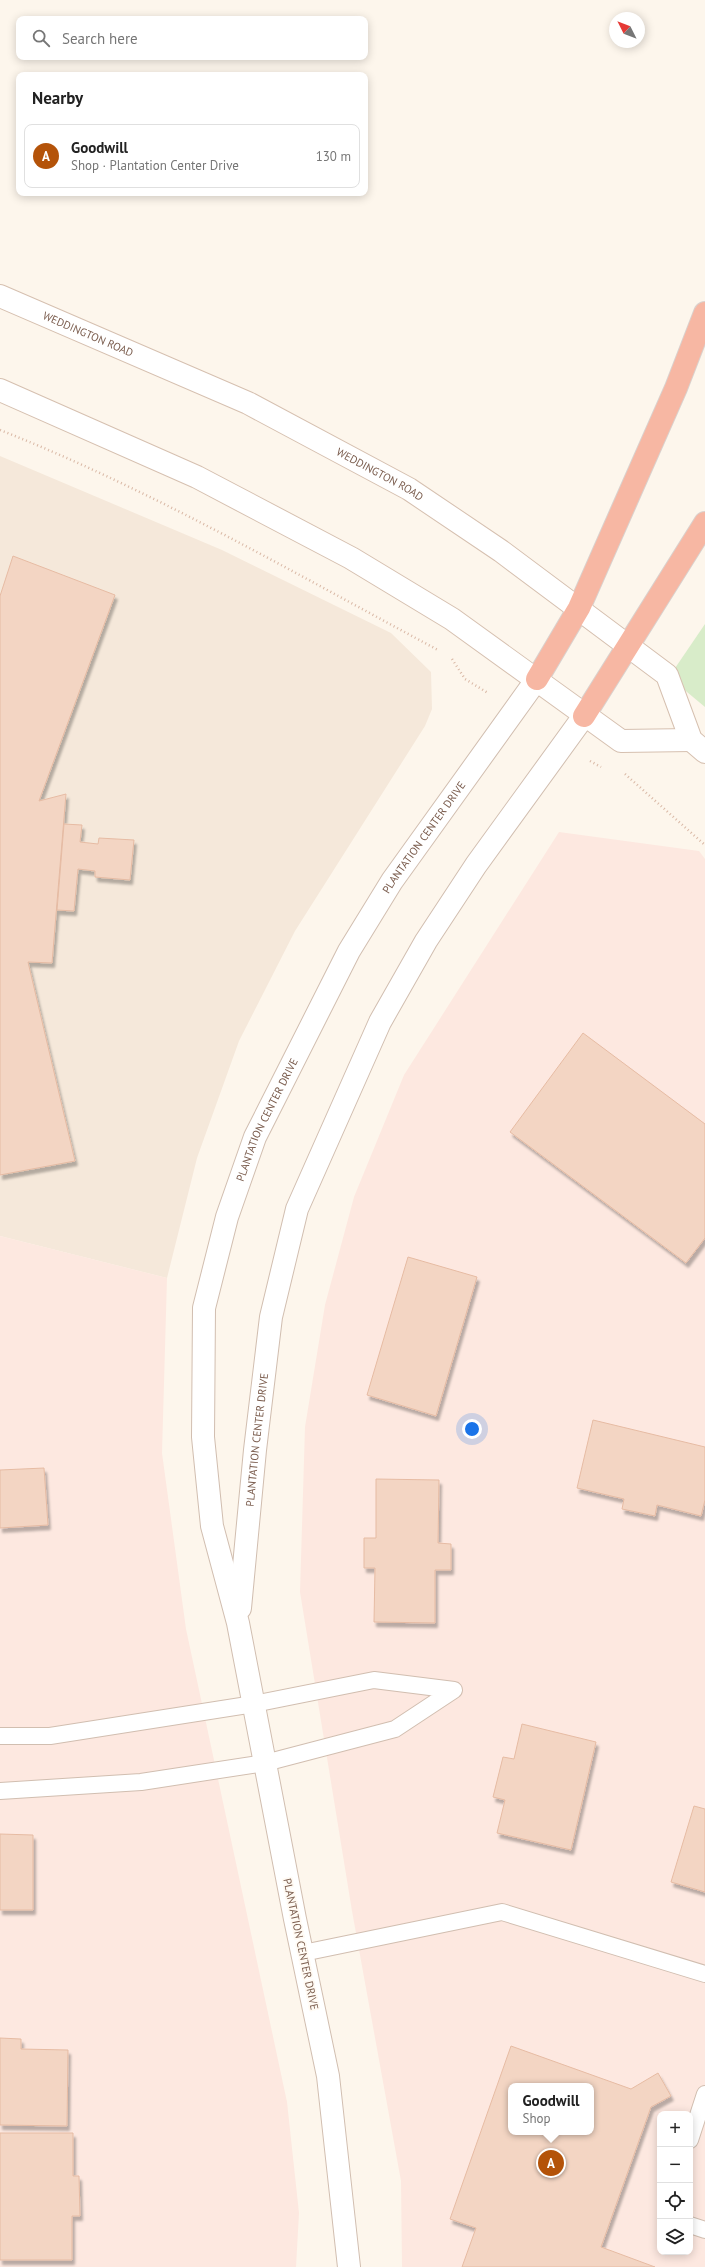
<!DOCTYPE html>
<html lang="en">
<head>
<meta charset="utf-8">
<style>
	body { margin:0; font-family:"PT Sans",sans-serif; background:#f6f6f6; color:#222 }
	.controls { position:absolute; right:12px; bottom:12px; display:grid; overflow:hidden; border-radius:8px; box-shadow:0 2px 10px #0003 }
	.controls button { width:36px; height:36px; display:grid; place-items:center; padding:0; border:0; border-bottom:1px solid #e0e0e0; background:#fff; color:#222; font:20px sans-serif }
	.compass { position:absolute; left:609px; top:12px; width:36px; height:36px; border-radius:50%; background:#fff; box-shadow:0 2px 10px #0003; rotate:312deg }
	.you { position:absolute; left:472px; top:1429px; width:14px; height:14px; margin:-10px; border:3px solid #fff; border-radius:50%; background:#1a73e8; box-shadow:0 0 0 6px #1a73e833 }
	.badge { display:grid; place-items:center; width:26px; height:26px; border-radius:50%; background:#b45309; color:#fff; font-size:13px; font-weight:700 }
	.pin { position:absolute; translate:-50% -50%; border:2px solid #fff; box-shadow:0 1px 4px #0006 }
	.popup { position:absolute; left:508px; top:2083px; width:86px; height:52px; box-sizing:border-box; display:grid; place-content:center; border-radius:8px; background:#fff; filter:drop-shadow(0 1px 3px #0005); font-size:13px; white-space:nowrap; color:#767676 }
	.popup b { font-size:15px; color:#222 }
	.popup::after { content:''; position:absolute; left:50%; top:100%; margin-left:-8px; border:8px solid transparent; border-top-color:#fff }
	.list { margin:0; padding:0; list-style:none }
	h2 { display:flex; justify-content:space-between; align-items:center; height:52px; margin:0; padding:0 16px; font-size:17px }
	h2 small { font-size:13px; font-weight:400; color:#767676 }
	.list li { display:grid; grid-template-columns:26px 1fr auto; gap:12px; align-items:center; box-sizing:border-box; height:64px; margin:0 8px 8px; padding:0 8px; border:1px solid #e0e0e0; border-radius:8px }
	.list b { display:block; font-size:15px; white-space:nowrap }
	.list p { margin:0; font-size:13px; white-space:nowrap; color:#767676 }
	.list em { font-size:13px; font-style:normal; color:#767676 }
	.icon { flex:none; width:22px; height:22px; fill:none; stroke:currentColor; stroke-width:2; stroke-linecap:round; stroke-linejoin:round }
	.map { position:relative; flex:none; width:705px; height:2267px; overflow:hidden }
	.search { position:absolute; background:#fff; box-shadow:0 2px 10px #0003; left:16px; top:16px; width:352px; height:44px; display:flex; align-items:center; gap:10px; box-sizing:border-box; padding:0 14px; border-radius:8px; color:#767676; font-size:15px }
	.panel { position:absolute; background:#fff; box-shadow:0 2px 10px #0003; left:16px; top:72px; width:352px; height:124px; border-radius:8px }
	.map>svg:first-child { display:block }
	.residential { fill:#f5e8da }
	.commercial { fill:#fde8e0; fill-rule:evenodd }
	.green { fill:#d8ecc9 }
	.building { fill:#f3d5c3; stroke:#e6bba3; fill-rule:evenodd; filter:url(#shadow) }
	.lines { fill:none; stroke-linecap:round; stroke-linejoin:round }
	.service-casing { stroke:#d1beb0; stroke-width:18 }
	.minor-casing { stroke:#d1beb0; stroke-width:24 }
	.secondary-casing { stroke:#d6c0b0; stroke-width:24 }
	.motorway-casing { stroke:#dad1cd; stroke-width:24 }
	.path { stroke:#d9b8a5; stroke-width:2.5; stroke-dasharray:1 3; stroke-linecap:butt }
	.service { stroke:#fff; stroke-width:16 }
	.minor { stroke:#fff; stroke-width:22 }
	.secondary { stroke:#fff; stroke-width:22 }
	.motorway { stroke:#f7b7a3; stroke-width:22 }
	.labels { text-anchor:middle; stroke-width:3.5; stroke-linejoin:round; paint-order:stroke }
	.street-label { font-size:11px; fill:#7a5c4d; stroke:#fffaf3 }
</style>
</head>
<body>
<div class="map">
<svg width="705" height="2267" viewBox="0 0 705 2267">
	<defs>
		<filter id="shadow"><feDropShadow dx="2.5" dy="4.5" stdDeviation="1" flood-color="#0004"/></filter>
	</defs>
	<rect width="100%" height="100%" fill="#fdf6ec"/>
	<path class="residential" d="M0 456 222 550 391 633 431 672 432 709 425 726 295 931 239 1041 197 1158 167 1278 0 1236Z"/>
	<g class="commercial">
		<path d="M559 832 699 851 705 859V2267H402L401 2181 352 1911 300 1592 305 1427 325 1305 354 1197 404 1075ZM511 2086H591V2132H511ZM660 2114H690V2252H660Z"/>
		<path d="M0 1236 167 1278 162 1453 186 1629 287 2102 299 2213 296 2267H0Z"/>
	</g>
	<path class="green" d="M705 624V707L669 677Z"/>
	<g class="building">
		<path d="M13 556 115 595 39 801 66 794 52 963 28 962 75 1161 0 1175V596Z"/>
		<path d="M64 824 82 825 80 842 98 844 99 838 134 840 130 880 95 877V871L78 869 74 911 57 910Z"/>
		<path d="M583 1033 705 1124V1238L686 1263 510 1132Z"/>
		<path d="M408 1257 477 1277 436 1416 367 1395Z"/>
		<path d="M593 1420 705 1447V1500L701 1516 657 1505 655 1516 622 1509 624 1499 577 1488Z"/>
		<path d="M44 1468 48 1525 0 1528V1470Z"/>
		<path d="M376 1479 439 1480 438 1543 451 1544V1570H435V1623L374 1622 375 1568H364V1538H376Z"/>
		<path d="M522 1724 596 1742 571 1850 497 1833 505 1800 493 1797 503 1757 514 1759Z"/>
		<path d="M694 1806 705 1809V1892L671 1882Z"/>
		<path d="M0 1834 33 1835V1910H0Z"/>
		<path d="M0 2038 21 2039V2049L68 2050 67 2126 0 2125Z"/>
		<path d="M511 2046 631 2089 658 2073 671 2096 651 2107 601 2247 655 2267H462L476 2228 450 2219ZM511 2086H591V2132H511Z"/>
		<path d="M0 2133H73V2176H79L80 2216H72V2260H0Z"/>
	</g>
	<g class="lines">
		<defs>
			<g id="service">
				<path d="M0 1736H50L254 1704 374 1680 454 1690 395 1729 265 1763 141 1782 0 1791"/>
				<path d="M303 1953 502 1912 705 1974"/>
				<path d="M690 2140 705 2094"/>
				<path d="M690 2225 705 2230"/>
			</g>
			<g id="minor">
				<path id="s1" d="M240 1608 255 1450 271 1317 297 1209 380 1022 426 941 476 865 584 716"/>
				<path id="s2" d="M349 2267 328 2076 295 1919 238 1623 212 1526 203 1437 204 1308 227 1217 255 1137 349 951 392 881 537 679"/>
			</g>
			<g id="secondary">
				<path id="s3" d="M0 296 248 403 409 489 501 551 667 675 691 740 705 752"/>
				<path d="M0 390 197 477 351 558 452 619 621 741 691 740"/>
			</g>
			<g id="motorway">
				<path d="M537 679 579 608 676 388 705 313"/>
				<path d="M584 716 705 523"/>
			</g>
		</defs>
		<use href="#service" class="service-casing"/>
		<use href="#minor" class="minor-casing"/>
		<use href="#secondary" class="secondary-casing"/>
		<use href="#motorway" class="motorway-casing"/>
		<g class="path">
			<path d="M0 430C152 490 294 573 438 650"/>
			<path d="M452 659 465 679 488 693"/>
			<path d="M590 761 601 767"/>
			<path d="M625 774 705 845"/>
		</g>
		<use href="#service" class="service"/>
		<use href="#minor" class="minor"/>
		<use href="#secondary" class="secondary"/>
		<use href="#motorway" class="motorway"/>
	</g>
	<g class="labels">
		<g class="street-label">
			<text dy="4" stroke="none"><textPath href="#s3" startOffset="96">WEDDINGTON ROAD</textPath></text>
			<text dy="4" stroke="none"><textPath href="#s3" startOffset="420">WEDDINGTON ROAD</textPath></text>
			<text dy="4" stroke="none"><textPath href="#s2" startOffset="1496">PLANTATION CENTER DRIVE</textPath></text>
			<text dy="4" stroke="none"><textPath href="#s2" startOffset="1172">PLANTATION CENTER DRIVE</textPath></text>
			<text dy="4" stroke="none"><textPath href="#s1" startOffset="169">PLANTATION CENTER DRIVE</textPath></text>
			<text transform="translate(301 1944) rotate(78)" y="4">PLANTATION CENTER DRIVE</text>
		</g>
	</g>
</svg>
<div class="controls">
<button>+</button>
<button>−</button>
<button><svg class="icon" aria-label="locate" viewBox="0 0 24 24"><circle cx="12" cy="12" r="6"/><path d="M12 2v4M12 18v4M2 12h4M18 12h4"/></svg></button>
<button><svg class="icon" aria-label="layers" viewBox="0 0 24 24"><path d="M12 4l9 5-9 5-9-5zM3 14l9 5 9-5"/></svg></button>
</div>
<svg class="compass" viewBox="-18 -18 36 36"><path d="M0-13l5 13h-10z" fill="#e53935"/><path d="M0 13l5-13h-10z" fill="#767676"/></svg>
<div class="you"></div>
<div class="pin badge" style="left:551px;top:2163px">A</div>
<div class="popup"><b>Goodwill</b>Shop</div>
<div class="search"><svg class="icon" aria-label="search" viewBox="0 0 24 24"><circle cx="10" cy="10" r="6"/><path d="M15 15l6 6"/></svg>Search here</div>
<section class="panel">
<h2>Nearby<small></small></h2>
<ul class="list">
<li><span class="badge">A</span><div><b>Goodwill</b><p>Shop · Plantation Center Drive</p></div><em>130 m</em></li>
</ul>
</section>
</div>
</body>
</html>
